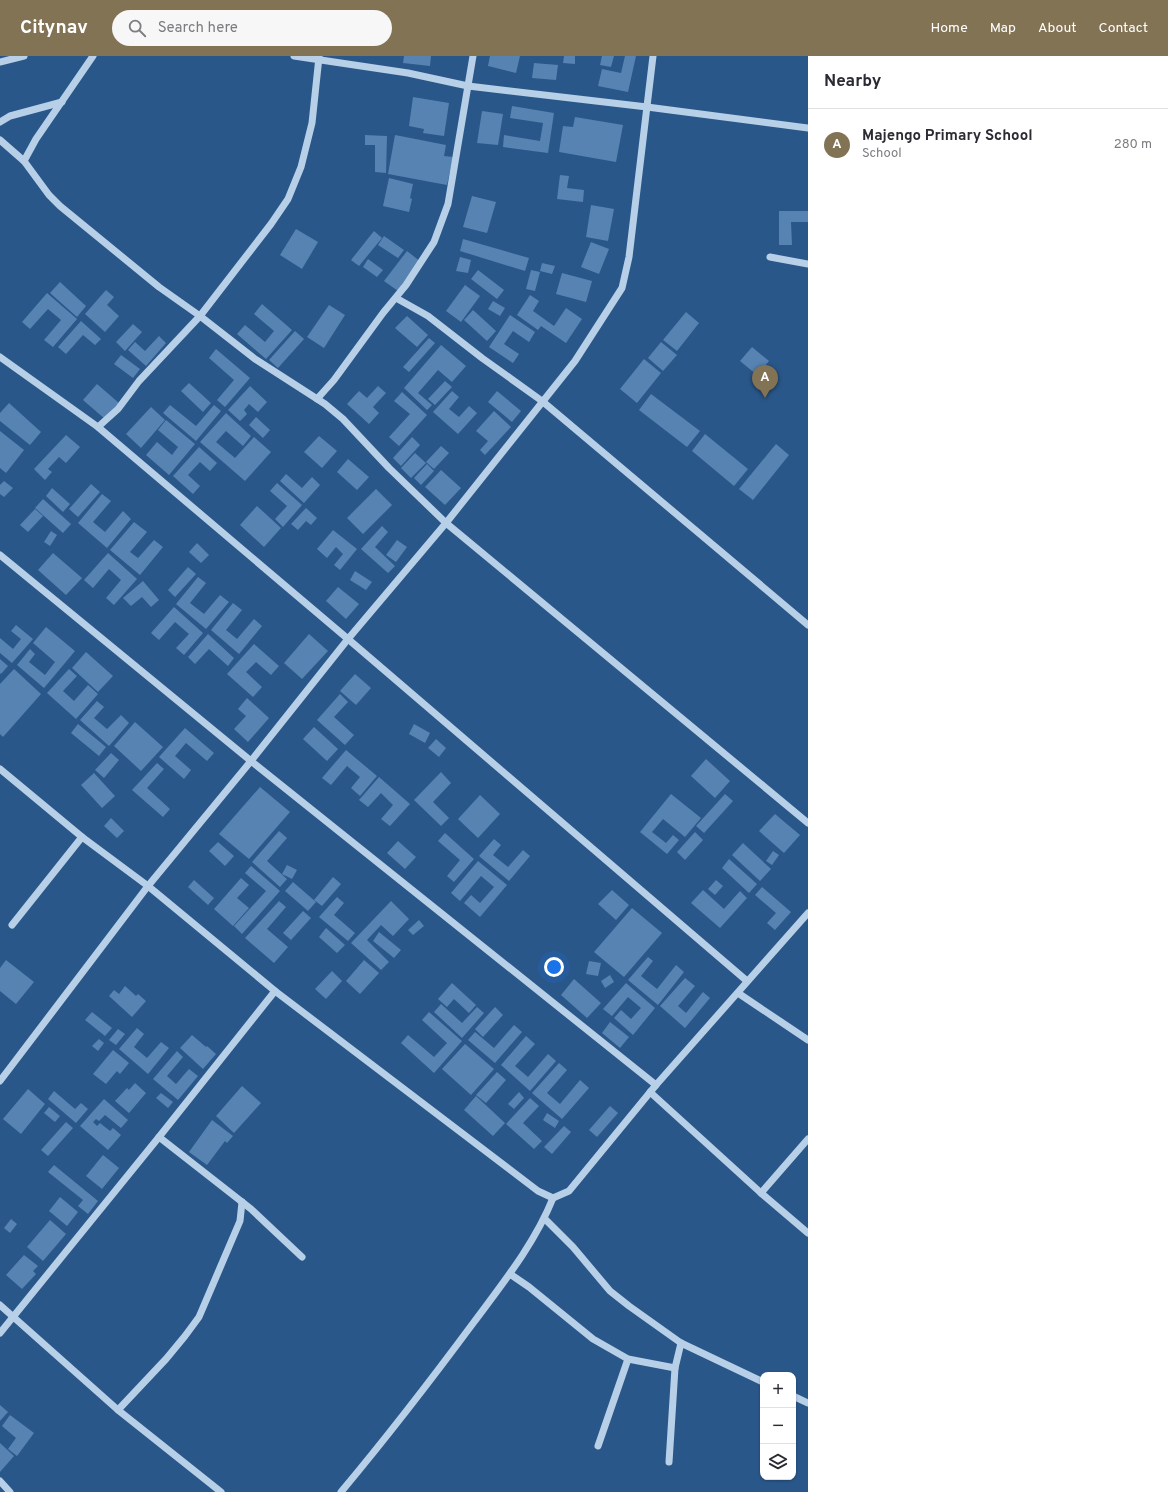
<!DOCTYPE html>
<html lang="en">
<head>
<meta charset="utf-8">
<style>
	body { margin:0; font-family:Overpass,sans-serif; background:#f7f7f7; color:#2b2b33 }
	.controls { position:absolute; right:12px; bottom:12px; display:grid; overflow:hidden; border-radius:8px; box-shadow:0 1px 3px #0004 }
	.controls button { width:36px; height:36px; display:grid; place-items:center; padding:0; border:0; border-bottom:1px solid #e1e1e2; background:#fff; color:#2b2b33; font:20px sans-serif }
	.you { position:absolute; left:554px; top:911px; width:14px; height:14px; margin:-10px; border:3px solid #fff; border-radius:50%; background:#1a73e8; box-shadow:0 0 0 6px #1a73e833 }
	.badge { display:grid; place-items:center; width:26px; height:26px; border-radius:50%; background:#837355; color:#fff; font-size:13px; font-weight:700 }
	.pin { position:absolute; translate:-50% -33px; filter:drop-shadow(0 1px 2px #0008) }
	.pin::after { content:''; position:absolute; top:21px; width:14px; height:12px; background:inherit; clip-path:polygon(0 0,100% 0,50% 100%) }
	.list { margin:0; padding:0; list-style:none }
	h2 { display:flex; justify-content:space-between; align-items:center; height:52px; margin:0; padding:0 16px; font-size:17px }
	h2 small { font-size:13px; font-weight:400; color:#7c7c81 }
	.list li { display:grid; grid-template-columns:26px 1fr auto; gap:12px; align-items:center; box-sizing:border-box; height:72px; padding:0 16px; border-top:1px solid #e1e1e2 }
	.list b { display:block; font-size:15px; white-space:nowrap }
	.list p { margin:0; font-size:13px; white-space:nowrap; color:#7c7c81 }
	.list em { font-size:13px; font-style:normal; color:#7c7c81 }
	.icon { flex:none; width:22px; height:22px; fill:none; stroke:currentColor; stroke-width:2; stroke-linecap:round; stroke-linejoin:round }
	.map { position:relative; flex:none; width:808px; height:1436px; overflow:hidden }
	header { display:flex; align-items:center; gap:24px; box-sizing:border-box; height:56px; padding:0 20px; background:#837355; color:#fff }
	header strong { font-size:19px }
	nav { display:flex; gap:22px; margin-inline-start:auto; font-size:14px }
	.search { width:280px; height:36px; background:#f7f7f7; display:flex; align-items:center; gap:10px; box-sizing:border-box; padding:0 14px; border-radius:22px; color:#7c7c81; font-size:15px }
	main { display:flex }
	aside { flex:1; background:#fff }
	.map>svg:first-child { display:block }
	.building { fill:#5683b2 }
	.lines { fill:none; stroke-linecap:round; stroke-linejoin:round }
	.minor { stroke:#b7d0e8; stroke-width:7 }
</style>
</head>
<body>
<header>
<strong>Citynav</strong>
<div class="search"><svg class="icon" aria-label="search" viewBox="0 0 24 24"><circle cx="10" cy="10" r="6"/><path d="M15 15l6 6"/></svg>Search here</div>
<nav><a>Home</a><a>Map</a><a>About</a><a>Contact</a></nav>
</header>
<main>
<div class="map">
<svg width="808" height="1436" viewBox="0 0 808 1436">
	<rect width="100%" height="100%" fill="#2a5789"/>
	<g class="building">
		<path d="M404 0H431L430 10 403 7Z"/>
		<path d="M490 0H520L516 17 488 10Z"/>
		<path d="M564 0H575V8L563 7Z"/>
		<path d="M602 0H614L611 11 600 9Z"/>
		<path d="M625 0H636L628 36 598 30 602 13 621 17Z"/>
		<path d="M534 7 558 9 556 24 532 22Z"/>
		<path d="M413 41 449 47 444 80 423 77 424 73 409 70Z"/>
		<path d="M512 50 554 57 548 97 503 91 504 79 540 85 543 67 510 62Z"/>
		<path d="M482 55 503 58 498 89 477 87Z"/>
		<path d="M575 61 623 69 616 106 559 96 563 70 573 71Z"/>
		<path d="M365 79 387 80 386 117 375 116V89H365Z"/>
		<path d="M395 79 446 89 444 100 453 101 447 129 388 118Z"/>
		<path d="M560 119 569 120 567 132 584 134 583 146 557 143Z"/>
		<path d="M389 122 413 128 410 142 412 143 409 156 383 150Z"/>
		<path d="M472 140 496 146 487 177 463 171Z"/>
		<path d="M591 149 614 153 608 185 586 181Z"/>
		<path d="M779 155H808V166H791L792 189H779Z"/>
		<path d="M296 173 318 186 302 213 280 199Z"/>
		<path d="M374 175 382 182 359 210 351 204Z"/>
		<path d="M384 180 404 194 398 202 378 189Z"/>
		<path d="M463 183 529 202 525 215 460 195Z"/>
		<path d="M591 186 609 193 599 218 581 211Z"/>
		<path d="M407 195 421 206 398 235 384 225Z"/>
		<path d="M460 201 471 204 468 217 456 215Z"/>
		<path d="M368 203 383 214 377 221 363 211Z"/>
		<path d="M542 207 555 210 552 218 540 215Z"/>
		<path d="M478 214 504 234 497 243 471 223Z"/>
		<path d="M531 214 540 216 535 235 526 233Z"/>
		<path d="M562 217 592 225 586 246 556 238Z"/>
		<path d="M60 226 86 250 77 261 50 237Z"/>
		<path d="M465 229 480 240 461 266 446 255Z"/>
		<path d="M106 234 114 241 107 249 119 260 105 276 85 258Z"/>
		<path d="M47 237 77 263 53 291 44 284 61 264 48 253 30 273 22 266Z"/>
		<path d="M530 239 539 245 533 255 554 270 566 252 582 263 566 287 541 270 538 274 517 259Z"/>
		<path d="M493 245 505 252 500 260 488 253Z"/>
		<path d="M262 248 292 274 266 303 237 278 245 269 265 286 274 275 254 258Z"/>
		<path d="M329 249 345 259 324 292 307 281Z"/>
		<path d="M473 254 496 275 487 285 464 264Z"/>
		<path d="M686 256 699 267 677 295 663 284Z"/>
		<path d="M510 259 535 276 529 286 513 275 504 288 519 298 513 307 489 291Z"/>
		<path d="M407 260 428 279 417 291 395 272Z"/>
		<path d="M81 265 101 283 95 289 83 279 66 298 58 291Z"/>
		<path d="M133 268 142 276 125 295 116 286Z"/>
		<path d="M295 275 304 283 278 312 269 304Z"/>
		<path d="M159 280 166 287 146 310 128 294 135 286 145 295Z"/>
		<path d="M429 282 435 287 409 316 403 311Z"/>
		<path d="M661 286 677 299 663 315 648 302Z"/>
		<path d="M441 289 466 310 452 326 438 314 418 337 432 349 427 354 404 332Z"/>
		<path d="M752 291 769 305 757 319 740 305Z"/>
		<path d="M216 293 250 322 225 351 217 344 234 324 209 302Z"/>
		<path d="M121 299 140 313 133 322 114 308Z"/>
		<path d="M644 303 661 317 637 347 620 333Z"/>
		<path d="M445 325 452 331 435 349 428 343Z"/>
		<path d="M189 327 211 347 203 356 181 335Z"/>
		<path d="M97 328 119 347 105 363 83 344Z"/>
		<path d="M250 330 267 346 258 356 249 348 244 354 247 358 240 365 228 354Z"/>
		<path d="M378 330 386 337 373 351 379 357 369 368 347 348 359 335 367 342Z"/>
		<path d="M452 335 459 341 449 353 459 361 469 350 477 357 458 378 433 356Z"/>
		<path d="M497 335 521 355 512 366 488 346Z"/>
		<path d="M402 336 427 359 399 390 389 381 410 358 394 345Z"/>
		<path d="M651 338 700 375 687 391 639 354Z"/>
		<path d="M9 347 41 376 30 389 0 365V357Z"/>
		<path d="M170 349 196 370 214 349 221 355 196 385 163 357Z"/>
		<path d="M151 351 165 364 141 392 126 378Z"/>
		<path d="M494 355 511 371 485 399 480 394 488 385 476 375Z"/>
		<path d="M226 357 251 380 243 390 226 375 216 386 235 402 254 381 271 396 245 425 200 386Z"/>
		<path d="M256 361 270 374 263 382 249 369Z"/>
		<path d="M166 364 195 388 169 419 146 399 157 386 172 399 178 391 158 374Z"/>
		<path d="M0 375 24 394 6 417 0 412Z"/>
		<path d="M705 378 748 413 734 430 692 395Z"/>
		<path d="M66 379 80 391 66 407 59 401 48 413 52 416 45 424 34 413Z"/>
		<path d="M319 380 337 395 322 412 304 396Z"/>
		<path d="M412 381 420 389 401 410 393 402Z"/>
		<path d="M776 388 789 399 753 444 739 433Z"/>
		<path d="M441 390 449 397 434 413 426 406Z"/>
		<path d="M199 391 217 407 210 415 200 406 188 419 200 430 193 438 173 420Z"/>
		<path d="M415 397 426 407 411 422 401 412Z"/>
		<path d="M348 403 369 421 357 434 337 416Z"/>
		<path d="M427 408 434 415 421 429 414 422Z"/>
		<path d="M441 414 461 432 445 449 425 431Z"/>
		<path d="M286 418 302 432 312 421 320 429 304 447 280 425Z"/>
		<path d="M4 425 13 432 4 441 0 438V429Z"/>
		<path d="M277 427 302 449 283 471 275 463 287 450 270 435Z"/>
		<path d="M91 428 100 436 78 461 69 453Z"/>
		<path d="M52 432 70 448 63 456 46 440Z"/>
		<path d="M376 433 392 449 363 478 347 462Z"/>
		<path d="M102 438 111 445 93 466 105 476 123 455 131 463 107 492 78 467Z"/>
		<path d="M43 443 71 468 63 477 35 452Z"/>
		<path d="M257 450 281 472 264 491 240 469Z"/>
		<path d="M306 452 317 462 311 469 306 465 298 474 291 468Z"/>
		<path d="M35 453 43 460 28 476 20 469Z"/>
		<path d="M134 466 147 476 130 496 138 502 154 484 163 491 140 519 110 494Z"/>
		<path d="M382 470 388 476 375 491 395 510 388 517 361 493Z"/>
		<path d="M333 474 357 493 340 514 334 509 343 498 336 491 327 502 317 493Z"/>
		<path d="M51 475 57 479 50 490 44 486Z"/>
		<path d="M397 484 407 491 396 506 386 499Z"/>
		<path d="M197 487 209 499 201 507 189 496Z"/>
		<path d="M53 497 82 522 66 539 38 514Z"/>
		<path d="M108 497 137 523 114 549 106 542 121 524 109 513 93 532 84 524Z"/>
		<path d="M188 511 196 518 175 541 168 534Z"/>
		<path d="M355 515 372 526 366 534 350 524Z"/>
		<path d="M198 521 206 527 190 547 204 558 220 539 229 546 206 573 176 548Z"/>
		<path d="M143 525 159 544 151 551 142 541 131 550 123 542Z"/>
		<path d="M338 531 359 548 346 563 326 545Z"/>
		<path d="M233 547 242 554 226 574 237 583 254 563 262 570 239 598 211 574Z"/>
		<path d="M174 551 203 577 184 599 176 592 189 578 175 566 159 584 151 577Z"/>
		<path d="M16 569 33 583 12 607 0 597V582L13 593 21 583 11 575Z"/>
		<path d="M46 571 75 595 44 632 17 609 30 593 35 598 29 606 45 619 55 606 33 587Z"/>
		<path d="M208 578 234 602 228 610 209 593 195 608 188 601Z"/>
		<path d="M309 578 328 595 302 623 284 607Z"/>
		<path d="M254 588 279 610 271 619 256 606 246 616 262 631 253 641 227 618Z"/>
		<path d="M86 596 113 620 98 636 72 612Z"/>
		<path d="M0 603 8 610 1 618 0 617Z"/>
		<path d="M14 613 41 638 3 681 0 678V628Z"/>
		<path d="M69 613 77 620 63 635 74 645 88 629 98 638 76 663 47 637Z"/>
		<path d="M355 618 371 632 356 649 340 635Z"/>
		<path d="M340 638 348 646 334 661 354 679 345 689 317 664Z"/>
		<path d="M247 642 269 662 248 686 234 673 246 660 238 653Z"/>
		<path d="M97 645 104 651 94 662 107 673 121 659 129 667 109 690 80 664Z"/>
		<path d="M135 666 163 691 141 715 114 690Z"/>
		<path d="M78 668 106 691 99 700 71 677Z"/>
		<path d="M414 668 430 677 425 687 409 678Z"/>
		<path d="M314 671 338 693 327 705 303 683Z"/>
		<path d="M185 672 214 697 207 705 186 687 175 700 191 714 184 723 159 701Z"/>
		<path d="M436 683 446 692 439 701 428 692Z"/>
		<path d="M346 694 377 720 360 740 351 732 360 721 347 710 331 729 322 722Z"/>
		<path d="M111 697 119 704 104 722 95 714Z"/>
		<path d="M706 703 730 725 715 742 691 720Z"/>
		<path d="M157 707 164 713 147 732 170 753 163 761 132 734Z"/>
		<path d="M441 716 451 727 433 746 449 762 441 770 414 744Z"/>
		<path d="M94 717 115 740 102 752 81 729Z"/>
		<path d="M379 721 410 748 390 770 381 763 393 749 381 737 368 751 359 744Z"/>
		<path d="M260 731 290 756 249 803 219 778Z"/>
		<path d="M671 738 701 762 685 781 663 763 652 776 666 787 673 779 679 784 667 798 640 776Z"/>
		<path d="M725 738 733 745 704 777 696 770Z"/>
		<path d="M480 739 500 758 478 782 458 763Z"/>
		<path d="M775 758 800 779 784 797 759 775Z"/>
		<path d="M111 762 124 775 117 782 104 770Z"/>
		<path d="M279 775 287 782 267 805 287 823 280 831 252 806Z"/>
		<path d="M695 776 703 784 685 804 677 796Z"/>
		<path d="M445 777 474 803 454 826 447 820 460 804 438 785Z"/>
		<path d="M494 783 501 789 493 799 508 811 523 794 530 800 509 825 479 800Z"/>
		<path d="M398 785 416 801 405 813 387 797Z"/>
		<path d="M218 786 234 800 225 810 209 795Z"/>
		<path d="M743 787 771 813 760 825 732 799Z"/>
		<path d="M773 795 779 799 772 809 766 805Z"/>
		<path d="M729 803 757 828 749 837 722 812Z"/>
		<path d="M478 805 507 829 480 861 464 847 471 839 480 847 494 831 481 820 460 845 451 837Z"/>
		<path d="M287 809 297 814 292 823 282 818Z"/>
		<path d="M251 810 280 835 242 878 234 870 266 835 245 817Z"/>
		<path d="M333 821 341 828 322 850 314 844Z"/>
		<path d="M241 822 249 829 237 842 249 852 233 870 214 853Z"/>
		<path d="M194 824 214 842 208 849 188 831Z"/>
		<path d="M716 824 723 830 715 839 708 833Z"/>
		<path d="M293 826 316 846 308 855 285 835Z"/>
		<path d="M762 831 791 856 775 874 767 867 776 857 755 839Z"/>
		<path d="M612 834 629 849 616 864 598 848Z"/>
		<path d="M703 834 724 853 740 835 747 842 720 872 691 847Z"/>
		<path d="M337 841 344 847 334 859 355 877 348 885 319 861Z"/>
		<path d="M279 845 286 851 267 873 288 891 274 907 245 882Z"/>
		<path d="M391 845 409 863 393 880 381 869 367 884 389 906 381 914 351 887Z"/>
		<path d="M632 852 662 877 624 921 594 896Z"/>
		<path d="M303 855 311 862 291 884 283 877Z"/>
		<path d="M419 864 424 870 413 879 408 874Z"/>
		<path d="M326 872 345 889 337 897 319 881Z"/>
		<path d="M379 876 401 894 394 902 373 885Z"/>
		<path d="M648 901 653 905 641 920 657 933 676 909 684 916 658 949 628 924Z"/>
		<path d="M6 904 34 926 16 948 0 935V912Z"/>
		<path d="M364 904 379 917 360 938 346 925Z"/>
		<path d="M589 905 601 907 598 920 586 918Z"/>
		<path d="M332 915 342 925 326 943 315 933Z"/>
		<path d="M610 919 614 926 605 932 601 925Z"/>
		<path d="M685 922 695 930 678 950 686 957 703 936 710 942 685 972 660 950Z"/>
		<path d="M574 923 601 947 587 962 561 939Z"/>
		<path d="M452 927 476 949 469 957 454 943 447 951 438 943Z"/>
		<path d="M626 927 655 952 633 979 614 962 621 954 631 963 641 952 628 941 612 960 603 953Z"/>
		<path d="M125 930 136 940 138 938 146 945 132 961 109 940 114 934 119 938Z"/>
		<path d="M441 948 462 967 477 951 484 957 462 982 434 956Z"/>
		<path d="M495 951 503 959 483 981 475 973Z"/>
		<path d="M92 956 112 972 105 980 85 964Z"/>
		<path d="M429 956 462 985 434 1017 401 987 408 979 434 1001 447 987 422 964Z"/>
		<path d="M610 966 629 981 620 992 602 977Z"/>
		<path d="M514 969 522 976 495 1007 468 984 475 976 494 992Z"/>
		<path d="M137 972 144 978 134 991 147 1002 161 986 169 992 148 1018 119 993Z"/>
		<path d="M118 973 125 978 116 989 109 984Z"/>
		<path d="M192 979 206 991 207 990 216 998 203 1013 180 992Z"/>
		<path d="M526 980 535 988 515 1010 528 1021 548 998 556 1005 530 1035 501 1009Z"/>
		<path d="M99 983 104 987 98 995 92 990Z"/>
		<path d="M465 988 494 1013 471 1039 442 1013Z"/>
		<path d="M113 994 129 1007 120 1018 117 1015 106 1028 93 1018Z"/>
		<path d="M177 995 183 1001 167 1020 176 1028 189 1013 198 1020 178 1044 153 1023Z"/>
		<path d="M559 1007 567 1014 547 1037 560 1048 580 1024 589 1032 562 1063 532 1037Z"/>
		<path d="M497 1016 506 1024 486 1047 476 1039Z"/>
		<path d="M135 1027 146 1037 129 1057 115 1045 127 1032 129 1034Z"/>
		<path d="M242 1030 261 1047 234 1077 216 1060Z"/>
		<path d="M28 1033 45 1048 21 1078 3 1063Z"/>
		<path d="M54 1035 75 1053 81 1047 88 1053 76 1067 48 1043Z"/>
		<path d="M519 1036 524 1042 514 1053 508 1048Z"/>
		<path d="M161 1037 173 1046 168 1052 156 1042Z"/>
		<path d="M476 1040 505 1067 493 1080 464 1054Z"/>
		<path d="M530 1042 539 1050 523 1067 542 1085 534 1093 506 1068Z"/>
		<path d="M104 1043 128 1064 121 1072 105 1059 99 1065 96 1063 93 1066 97 1070 100 1067 110 1075 113 1072 121 1079 108 1094 80 1070Z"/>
		<path d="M610 1050 618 1057 597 1081 589 1074Z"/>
		<path d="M49 1051 60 1060 55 1066 44 1057Z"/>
		<path d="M547 1057 559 1065 555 1072 543 1064Z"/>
		<path d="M212 1064 233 1080 227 1087 225 1085 207 1109 189 1096Z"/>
		<path d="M66 1066 73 1072 48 1100 41 1094Z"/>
		<path d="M564 1070 571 1076 552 1098 544 1091Z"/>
		<path d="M103 1099 119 1112 102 1133 86 1120Z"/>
		<path d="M54 1109 98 1145 88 1158 78 1150 83 1144 48 1116Z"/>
		<path d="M60 1141 78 1156 67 1170 49 1155Z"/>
		<path d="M11 1163 17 1168 10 1177 4 1172Z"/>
		<path d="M50 1164 66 1178 43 1205 27 1191Z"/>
		<path d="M24 1199 38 1210 33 1215 36 1218 22 1233 6 1219Z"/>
		<path d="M0 1349 8 1356 0 1365Z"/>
		<path d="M10 1359 34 1377 17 1400 8 1393 16 1382 2 1370Z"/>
		<path d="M0 1387 14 1400 0 1416Z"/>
	</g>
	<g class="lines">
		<g class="minor">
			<path d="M294 0 408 17 468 30 647 51 808 72"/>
			<path d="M0 6 24 0"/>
			<path d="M0 66 10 60 62 46"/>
			<path d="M0 84 24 105 49 139 60 150 159 231 200 260 255 303 325 348 343 363 389 412 446 467 808 767"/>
			<path d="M24 105 36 83 93 0"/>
			<path d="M770 201 808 208"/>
			<path d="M396 242 428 260 482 302 542 345 808 569"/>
			<path d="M0 301 98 371 348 583 747 925"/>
			<path d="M317 343 334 324 383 257 406 229 434 186 448 148 473 0"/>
			<path d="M98 371 118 353 139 325 200 260 271 168 288 143 301 111 312 67 319 1"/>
			<path d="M0 499 251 705 656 1029"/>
			<path d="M0 713 82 781 148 830 275 935 538 1135 553 1142 569 1135 656 1029 808 857"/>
			<path d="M12 869 82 781"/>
			<path d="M738 937 808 984"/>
			<path d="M0 1025 148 830 251 705 348 583 446 467 575 305 622 232 629 201 653 0"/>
			<path d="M650 1036 761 1137 808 1177"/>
			<path d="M159 1081 251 1153 302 1201"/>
			<path d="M761 1137 808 1083"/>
			<path d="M545 1163 573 1191 610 1235 629 1250 681 1287 763 1326"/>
			<path d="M510 1218 529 1231 593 1283 628 1303 675 1312"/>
			<path d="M0 1249 118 1354 221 1436"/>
			<path d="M0 1277 159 1081 275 935"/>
			<path d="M793 1340 808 1347"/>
			<path d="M118 1354 166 1303 185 1280 199 1261 240 1165 242 1146"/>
			<path d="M598 1390 628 1303"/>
			<path d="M669 1406 675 1312 681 1287"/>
			<path d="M0 1425 10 1436"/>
			<path d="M341 1436C387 1381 431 1324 474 1266 503 1227 535 1187 553 1142"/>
		</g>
	</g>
</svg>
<div class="controls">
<button>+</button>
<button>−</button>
<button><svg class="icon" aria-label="layers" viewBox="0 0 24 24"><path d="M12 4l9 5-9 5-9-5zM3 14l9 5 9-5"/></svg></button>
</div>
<div class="you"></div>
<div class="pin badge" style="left:765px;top:342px">A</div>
</div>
<aside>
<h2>Nearby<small></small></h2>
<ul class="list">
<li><span class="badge">A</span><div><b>Majengo Primary School</b><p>School</p></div><em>280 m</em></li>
</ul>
</aside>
</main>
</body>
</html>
